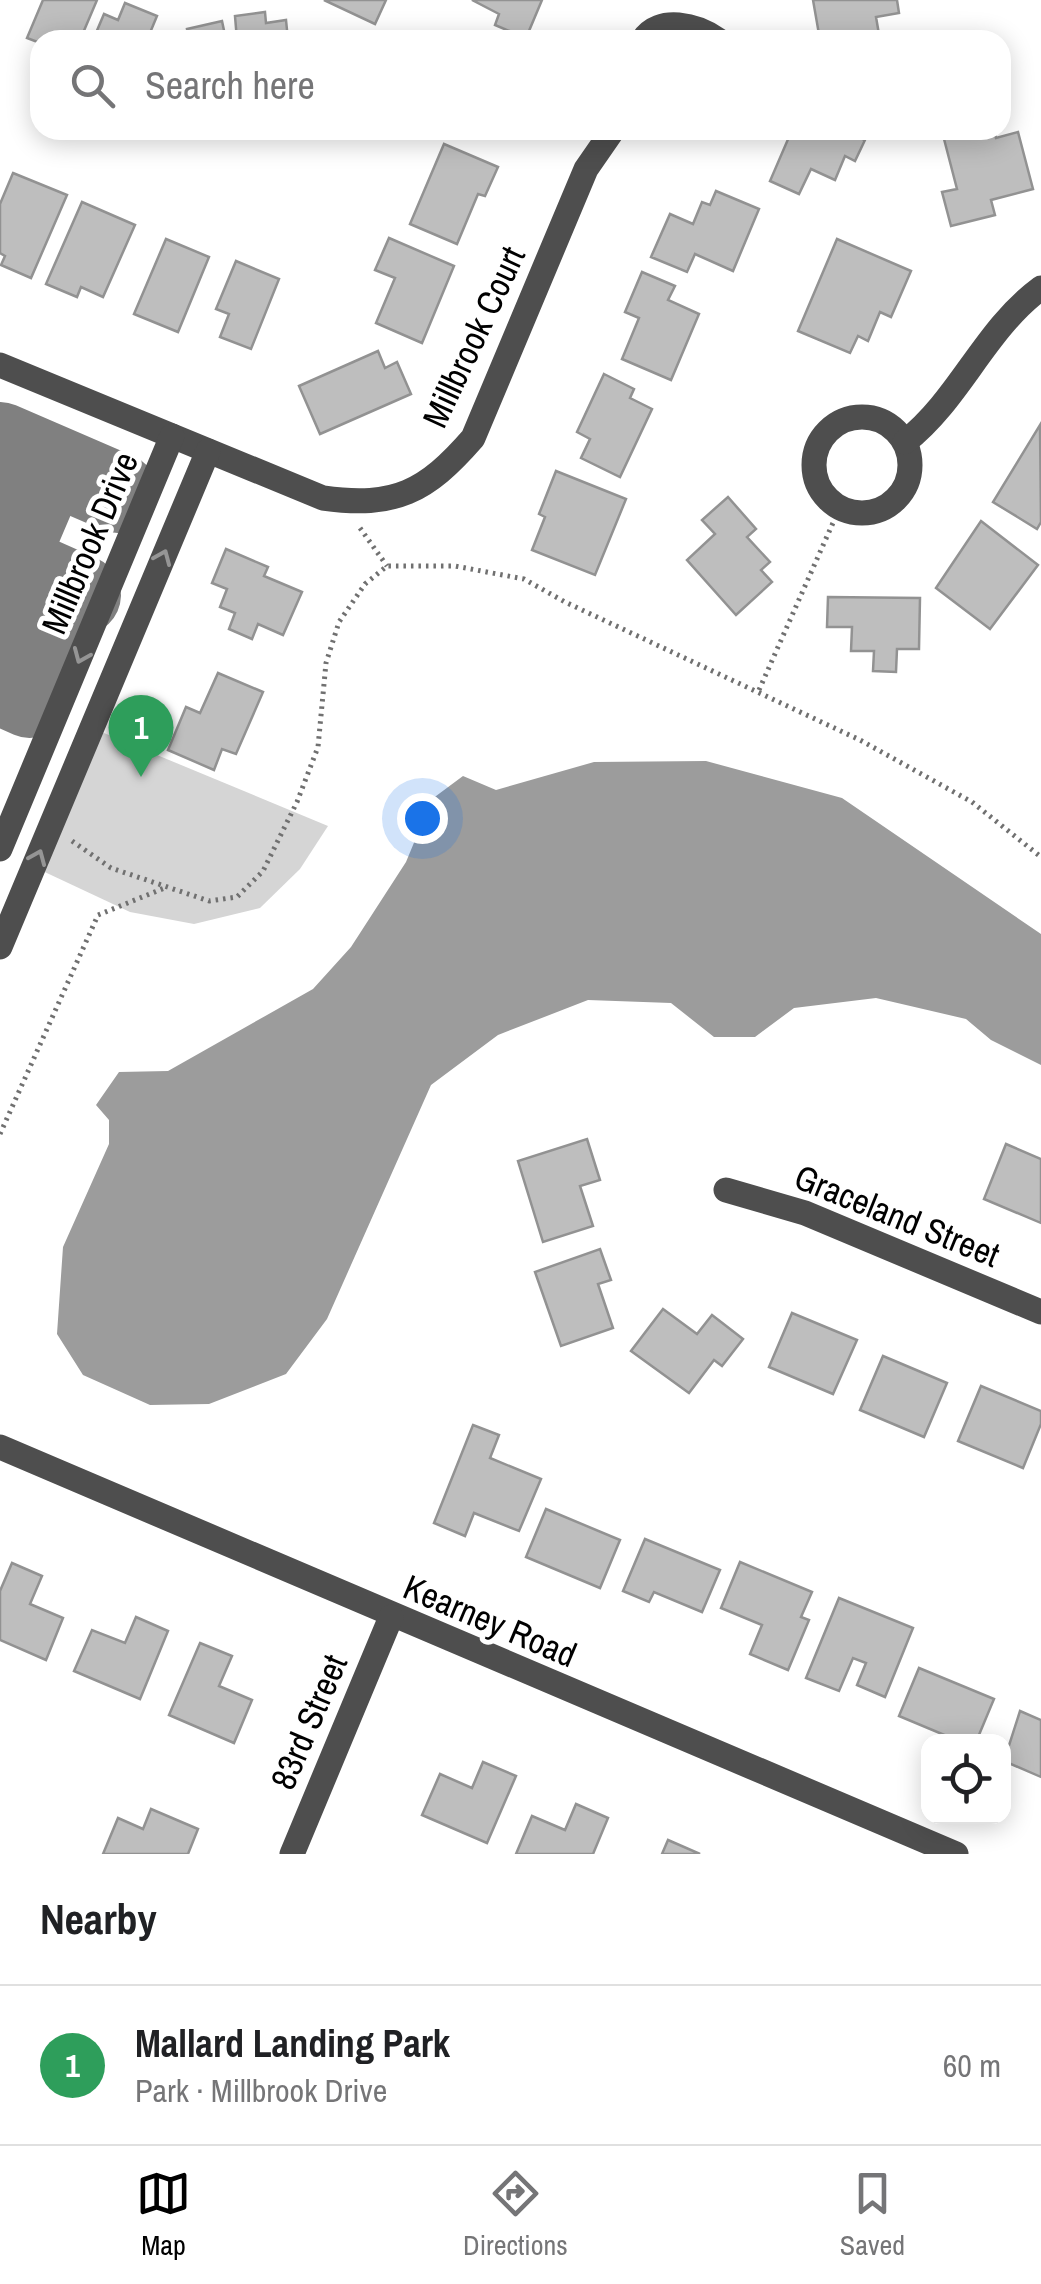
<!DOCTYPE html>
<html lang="en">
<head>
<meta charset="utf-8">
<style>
	body { margin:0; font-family:"Archivo Narrow",sans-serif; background:#f6f6f6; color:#202124 }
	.controls { position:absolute; right:30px; bottom:30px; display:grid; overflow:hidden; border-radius:20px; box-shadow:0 5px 25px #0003 }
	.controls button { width:90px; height:90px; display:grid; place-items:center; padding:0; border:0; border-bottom:2px solid #e0e0e0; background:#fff; color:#202124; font:50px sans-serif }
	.you { position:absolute; left:422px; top:818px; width:35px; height:35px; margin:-25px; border:8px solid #fff; border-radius:50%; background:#1a73e8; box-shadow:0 0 0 15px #1a73e833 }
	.badge { display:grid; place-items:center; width:65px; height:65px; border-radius:50%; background:#000; color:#fff; font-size:32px; font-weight:700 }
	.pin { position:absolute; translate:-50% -82px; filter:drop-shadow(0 2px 5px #0008) }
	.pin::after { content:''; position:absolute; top:52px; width:35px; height:30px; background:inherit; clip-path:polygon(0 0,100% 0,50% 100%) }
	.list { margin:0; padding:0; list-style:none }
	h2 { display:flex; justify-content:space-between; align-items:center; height:130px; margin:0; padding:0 40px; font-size:42px }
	h2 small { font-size:32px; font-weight:400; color:#757577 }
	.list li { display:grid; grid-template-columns:65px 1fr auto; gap:30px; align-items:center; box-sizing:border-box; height:160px; padding:0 40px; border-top:2px solid #e0e0e0 }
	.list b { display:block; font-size:38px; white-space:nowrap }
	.list p { margin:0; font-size:32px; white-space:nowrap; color:#757577 }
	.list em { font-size:32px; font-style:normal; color:#757577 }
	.icon { flex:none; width:55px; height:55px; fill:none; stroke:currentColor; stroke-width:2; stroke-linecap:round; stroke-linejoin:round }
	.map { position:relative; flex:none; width:1041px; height:1854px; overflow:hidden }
	.search { position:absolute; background:#fff; box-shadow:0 5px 25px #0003; left:30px; right:30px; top:30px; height:110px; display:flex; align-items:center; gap:25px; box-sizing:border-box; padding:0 35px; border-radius:30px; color:#757577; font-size:38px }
	.sheet { height:290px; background:#fff }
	nav { display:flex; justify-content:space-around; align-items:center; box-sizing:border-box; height:140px; border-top:2px solid #e0e0e0; background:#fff; font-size:28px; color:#757577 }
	nav a { display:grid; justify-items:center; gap:5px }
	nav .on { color:#000 }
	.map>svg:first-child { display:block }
	.green { fill:#d5d5d5 }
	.water { fill:#9c9c9c }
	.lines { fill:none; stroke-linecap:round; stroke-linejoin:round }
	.taxiway { stroke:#808080; stroke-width:80 }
	.building { fill:#bebebe; stroke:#929292; stroke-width:2.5 }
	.path { stroke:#707070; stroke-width:5; stroke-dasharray:2.5 5; stroke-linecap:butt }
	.minor { stroke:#4e4e4e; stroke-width:25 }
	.oneway { stroke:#959595 }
	.labels { text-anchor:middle; stroke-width:10; stroke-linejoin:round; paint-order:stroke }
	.street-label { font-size:35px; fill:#000; stroke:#fff }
</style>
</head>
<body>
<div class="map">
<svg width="1041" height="1854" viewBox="0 0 1041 1854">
	<rect width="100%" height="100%" fill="#fff"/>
	<path class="green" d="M92 728 328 826 300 869 260 908 194 924 130 912 34 867Z"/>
	<path class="water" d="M706 761 842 798 1041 934V1065L991 1040 966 1019 876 998 794 1008 755 1037H714L671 1003 588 1000 498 1035 431 1085 327 1319 286 1374 209 1404 150 1405 83 1375 57 1334 63 1247 109 1144V1120L96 1105 119 1072 168 1071 313 989 351 947 406 862 432 799 463 776 496 790 594 762Z"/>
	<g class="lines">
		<g class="taxiway">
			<path d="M0 442 118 493"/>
			<path d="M0 559 81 595"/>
			<path d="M0 579 49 464"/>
			<path d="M0 622 51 643"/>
			<path d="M0 685 30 698"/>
		</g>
	</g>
	<g class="building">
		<path d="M43 0H97L80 40 40 43 27 38Z"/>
		<path d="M324 0H386L375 24Z"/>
		<path d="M472 0H542L526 38 495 25 499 14Z"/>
		<path d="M813 0H897L899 13 876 17 880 40H820Z"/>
		<path d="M125 3 157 16 147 40H93L104 14 118 20Z"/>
		<path d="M265 12 266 23 286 20 288 40H237L235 16Z"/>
		<path d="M222 21 226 40H189L187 29Z"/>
		<path d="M792 130H853L851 134 865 140 855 161 845 156 835 180 811 169 799 194 770 181Z"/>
		<path d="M981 130H994L996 138 1018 132 1033 189 991 200 995 215 951 226 942 192 957 189 944 139Z"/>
		<path d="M444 144 498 167 485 196 478 194 457 244 410 224Z"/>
		<path d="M13 173 67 195 31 278 1 265 5 256 0 253V204Z"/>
		<path d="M716 191 759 209 733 271 695 254 687 272 651 257 670 214 693 224 702 202 710 205Z"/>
		<path d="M82 202 135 225 103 297 81 287 77 297 46 284Z"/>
		<path d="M389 238 454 266 422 343 376 323 395 278 375 270Z"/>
		<path d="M166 239 209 257 178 332 134 314Z"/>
		<path d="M837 239 911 271 891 317 880 312 868 341 858 336 850 353 798 331Z"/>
		<path d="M236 261 279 279 251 349 220 337 229 314 216 309Z"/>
		<path d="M642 272 675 286 668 300 699 314 671 380 622 359 639 318 625 312Z"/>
		<path d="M378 351 385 368 397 362 411 394 320 434 299 386Z"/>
		<path d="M604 374 634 389 630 398 652 409 620 477 581 458 590 439 577 432Z"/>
		<path d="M1040 425 1041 522 1037 529 993 502Z"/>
		<path d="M556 471 626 499 595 575 532 550 545 517 539 514Z"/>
		<path d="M728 497 756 529 747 537 770 562 761 570 772 582 736 615 687 560 715 534 702 520Z"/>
		<path d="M981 521 1038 565 990 629 936 588Z"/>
		<path d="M226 549 268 567 264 576 302 592 283 635 258 624 252 639 229 629 235 613 220 607 227 589 212 583Z"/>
		<path d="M828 597 920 598 919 649H897L896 672 873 671 874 651H851L852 627H827Z"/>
		<path d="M218 673 263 692 236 754 222 749 214 770 168 750 186 707 200 713Z"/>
		<path d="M587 1139 600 1180 580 1186 593 1226 543 1242 518 1161Z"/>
		<path d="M1006 1144 1041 1159V1223L984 1199Z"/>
		<path d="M600 1249 611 1280 598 1284 613 1328 561 1346 535 1272Z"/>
		<path d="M663 1309 697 1334 712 1315 743 1339 722 1366 714 1360 689 1393 631 1351Z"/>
		<path d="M792 1313 857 1340 833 1394 769 1367Z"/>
		<path d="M883 1356 947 1383 924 1437 860 1410Z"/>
		<path d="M981 1386 1041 1411V1424L1023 1468 958 1441Z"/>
		<path d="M473 1425 499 1435 490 1458 541 1479 519 1531 474 1513 465 1536 434 1523Z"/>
		<path d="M546 1509 620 1540 600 1588 526 1557Z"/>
		<path d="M645 1539 720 1570 702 1612 654 1592 649 1602 623 1591Z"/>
		<path d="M740 1562 812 1592 801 1617 809 1620 788 1670 750 1654 762 1625 721 1608Z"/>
		<path d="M12 1563 42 1576 30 1604 63 1618 46 1660 0 1640V1591Z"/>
		<path d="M839 1598 913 1628 885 1697 857 1685 866 1663 853 1658 839 1691 806 1678Z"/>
		<path d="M136 1617 168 1631 140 1699 74 1671 92 1630 125 1643Z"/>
		<path d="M200 1643 232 1656 219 1686 252 1700 234 1743 169 1715Z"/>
		<path d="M919 1668 994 1699 976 1742H961L899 1716Z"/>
		<path d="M1020 1711 1041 1720V1777L1004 1761Z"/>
		<path d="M483 1762 516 1776 487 1843 422 1815 440 1774 472 1788Z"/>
		<path d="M576 1804 608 1818 593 1854H516L532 1816 565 1830Z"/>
		<path d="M151 1809 198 1829 188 1854H103L118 1818 143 1829Z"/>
		<path d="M668 1840 700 1854H662Z"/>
	</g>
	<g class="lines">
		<g class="path">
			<path d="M360 528 387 566"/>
			<path d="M759 690 840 507"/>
			<path d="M72 841 111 868 209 901 237 897 263 871 297 802 318 747 326 663 339 622 365 584 387 566H455L524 579 565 602 860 740 972 802 1041 857"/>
			<path d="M0 1134 98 915 167 887"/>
		</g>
		<g class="minor">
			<path d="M643 40C659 15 697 25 718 40"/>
			<path d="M0 365 323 498C395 508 426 492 473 438L586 169 613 130"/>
			<circle cx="862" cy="465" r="48"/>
			<path d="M905 442C960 399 984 330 1041 288"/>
			<path d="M0 849 172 436"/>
			<path d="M0 947 208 451"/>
			<path d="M726 1190 805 1213 1041 1312"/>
			<path d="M0 1447 956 1854"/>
			<path d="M292 1854 391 1617"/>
		</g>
	</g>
	<defs><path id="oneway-chevron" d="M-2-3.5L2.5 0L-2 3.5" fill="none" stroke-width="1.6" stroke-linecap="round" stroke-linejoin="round" transform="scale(2.5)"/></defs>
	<g class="oneway">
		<use href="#oneway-chevron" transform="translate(163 557) rotate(-67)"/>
		<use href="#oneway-chevron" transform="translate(81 656) rotate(113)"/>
		<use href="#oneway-chevron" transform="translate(38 857) rotate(-67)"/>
	</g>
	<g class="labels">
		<g class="street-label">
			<text transform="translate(474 337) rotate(-65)" y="12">Millbrook Court</text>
			<text transform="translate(90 543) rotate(-67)" y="12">Millbrook Drive</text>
			<text transform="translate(897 1216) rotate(22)" y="12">Graceland Street</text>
			<text transform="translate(490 1621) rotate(23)" y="12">Kearney Road</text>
			<text transform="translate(309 1722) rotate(-67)" y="12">83rd Street</text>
		</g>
	</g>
</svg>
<div class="controls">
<button><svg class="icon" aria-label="locate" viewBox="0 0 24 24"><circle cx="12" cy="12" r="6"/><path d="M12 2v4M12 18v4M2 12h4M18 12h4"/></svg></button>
</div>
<div class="you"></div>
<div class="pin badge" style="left:141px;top:777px;background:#2e9e5b">1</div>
<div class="search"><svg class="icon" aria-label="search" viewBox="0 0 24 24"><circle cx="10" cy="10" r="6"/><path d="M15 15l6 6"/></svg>Search here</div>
</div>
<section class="sheet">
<h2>Nearby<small></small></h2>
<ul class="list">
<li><span class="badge" style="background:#2e9e5b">1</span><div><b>Mallard Landing Park</b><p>Park · Millbrook Drive</p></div><em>60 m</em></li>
</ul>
</section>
<nav>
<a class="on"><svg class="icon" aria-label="map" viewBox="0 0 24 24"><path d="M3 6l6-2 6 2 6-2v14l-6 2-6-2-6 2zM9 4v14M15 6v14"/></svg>Map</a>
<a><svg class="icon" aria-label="directions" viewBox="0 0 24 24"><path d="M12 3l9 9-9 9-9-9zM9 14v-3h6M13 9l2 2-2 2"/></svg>Directions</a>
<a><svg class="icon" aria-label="saved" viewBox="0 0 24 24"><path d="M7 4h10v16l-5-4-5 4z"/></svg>Saved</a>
</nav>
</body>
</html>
